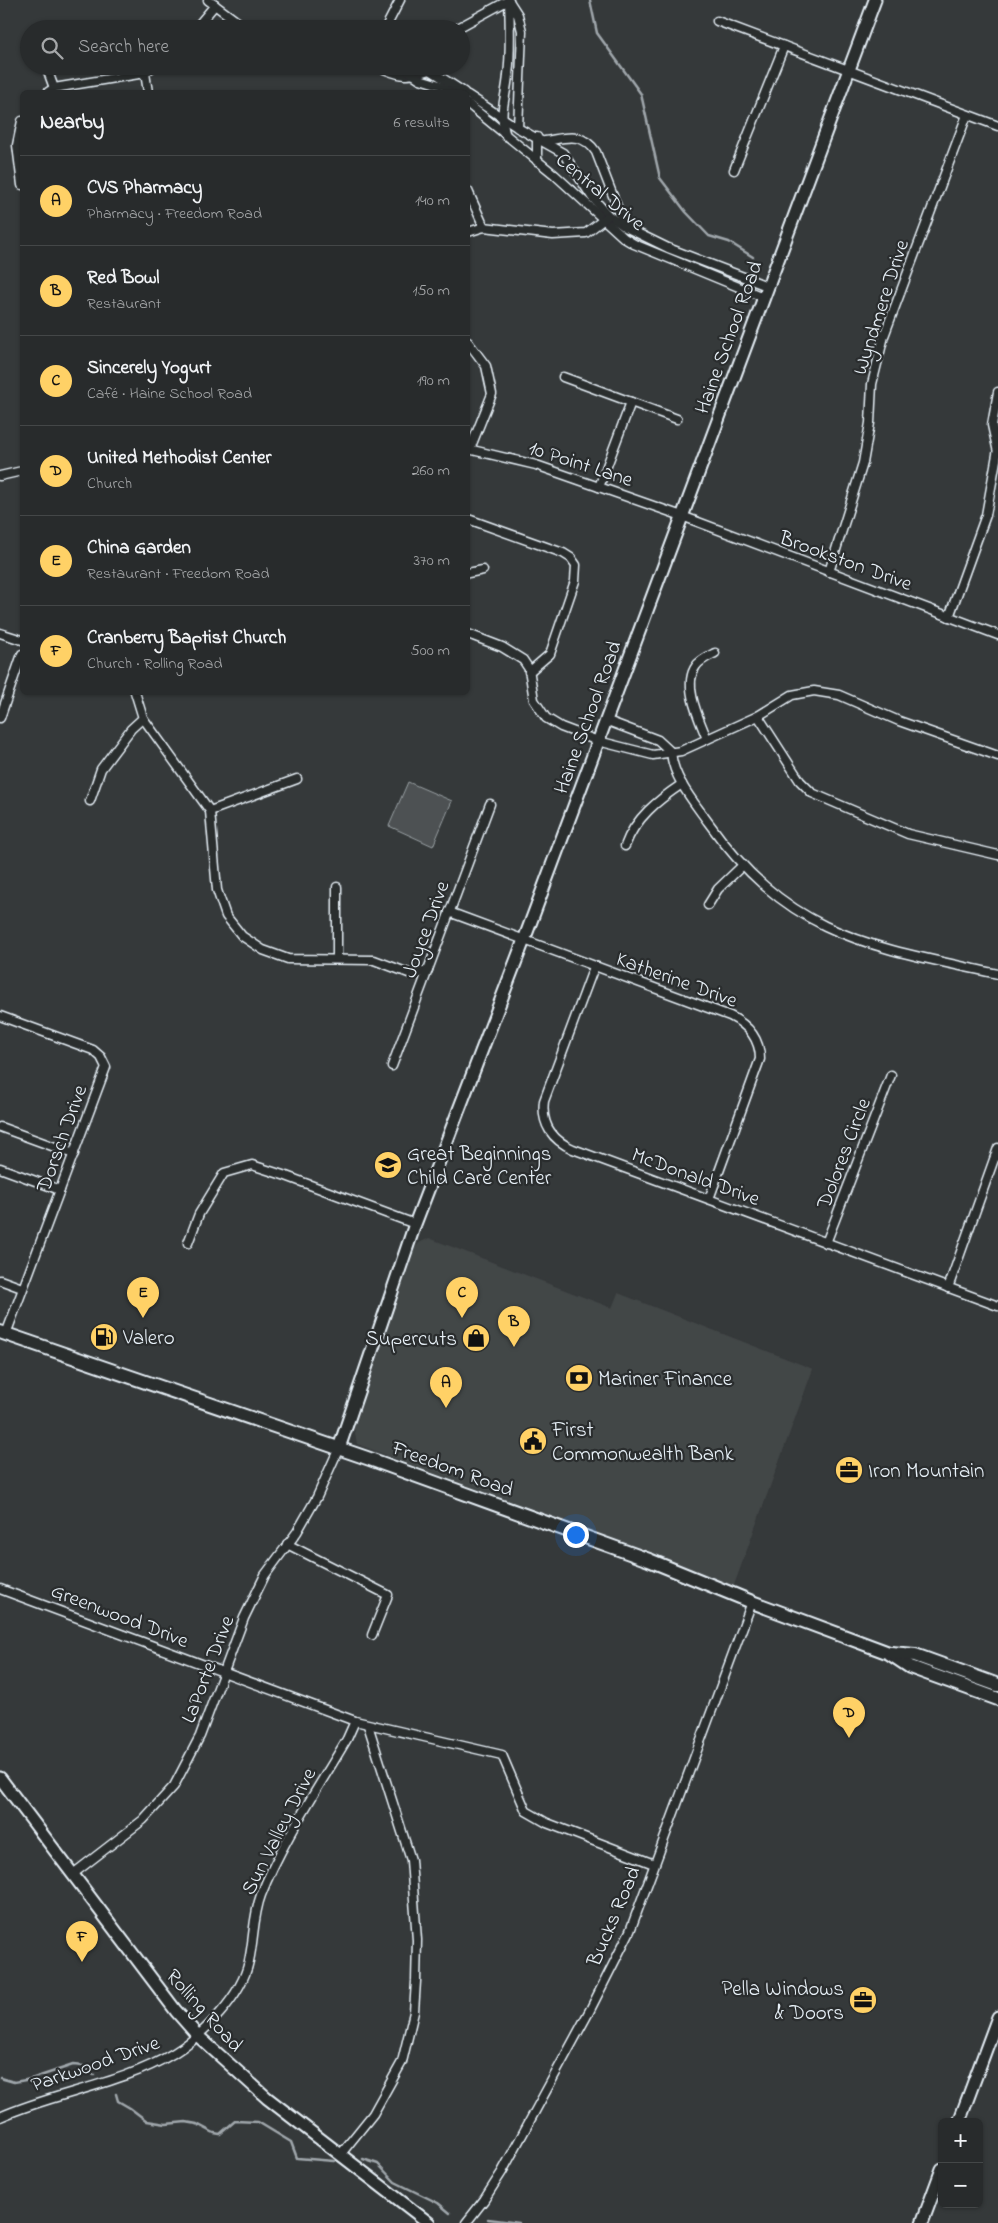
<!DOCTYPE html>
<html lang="en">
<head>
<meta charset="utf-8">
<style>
	body { margin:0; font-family:"Indie Flower",sans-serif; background:#303334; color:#f1f3f6 }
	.controls { position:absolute; right:15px; bottom:15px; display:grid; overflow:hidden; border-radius:8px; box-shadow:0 1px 4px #0004 }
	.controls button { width:45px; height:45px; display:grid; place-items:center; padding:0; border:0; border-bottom:1px solid #444748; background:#282b2c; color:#f1f3f6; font:25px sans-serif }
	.you { position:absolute; left:575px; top:1534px; width:18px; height:18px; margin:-12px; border:4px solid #fff; border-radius:50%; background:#1a73e8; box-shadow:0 0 0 8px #1a73e833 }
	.badge { display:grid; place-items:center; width:32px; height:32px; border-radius:50%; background:#ffd166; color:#111; font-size:16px; font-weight:700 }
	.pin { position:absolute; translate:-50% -41px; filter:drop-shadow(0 1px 2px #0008) }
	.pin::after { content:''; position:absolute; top:26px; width:18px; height:15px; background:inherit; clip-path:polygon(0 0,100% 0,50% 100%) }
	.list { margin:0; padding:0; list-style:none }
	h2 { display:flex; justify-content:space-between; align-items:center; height:65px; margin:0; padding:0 20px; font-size:21px }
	h2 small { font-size:16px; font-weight:400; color:#a5a7a9 }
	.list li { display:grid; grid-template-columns:32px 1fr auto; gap:15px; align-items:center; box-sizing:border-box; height:90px; padding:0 20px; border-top:1px solid #444748 }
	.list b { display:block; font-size:19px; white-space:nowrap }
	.list p { margin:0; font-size:16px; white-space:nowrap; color:#a5a7a9 }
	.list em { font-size:16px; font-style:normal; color:#a5a7a9 }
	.icon { flex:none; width:28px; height:28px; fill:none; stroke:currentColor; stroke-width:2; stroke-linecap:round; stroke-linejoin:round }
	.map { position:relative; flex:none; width:998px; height:2223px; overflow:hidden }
	.search { position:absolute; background:#282b2c; box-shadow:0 1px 4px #0004; left:20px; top:20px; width:450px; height:55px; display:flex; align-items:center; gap:12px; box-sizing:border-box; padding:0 18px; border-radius:28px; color:#a5a7a9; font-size:19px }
	.panel { position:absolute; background:#282b2c; box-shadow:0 1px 4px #0004; left:20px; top:90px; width:450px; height:605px; border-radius:8px }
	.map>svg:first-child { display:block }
	.built { fill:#424647 }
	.green { fill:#4d5152; stroke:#9aa1a5 }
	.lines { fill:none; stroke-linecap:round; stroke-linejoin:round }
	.stream { stroke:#a0a7ac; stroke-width:2.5 }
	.street-casing { stroke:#e8f1f8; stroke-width:11 }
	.secondary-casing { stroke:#e8f1f8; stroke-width:15 }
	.primary-casing { stroke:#e8f1f8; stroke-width:16 }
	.street { stroke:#2a2d2e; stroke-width:8 }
	.secondary { stroke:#2a2d2e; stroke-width:11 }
	.primary { stroke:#2a2d2e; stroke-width:12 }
	.labels { text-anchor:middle; stroke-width:4.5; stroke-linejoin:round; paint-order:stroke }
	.street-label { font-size:21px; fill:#e8f1f8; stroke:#2a2d2e }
	.poi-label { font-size:21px; fill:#e8f1f8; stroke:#2a2d2e; text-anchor:start }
</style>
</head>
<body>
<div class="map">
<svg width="998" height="2223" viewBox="0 0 998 2223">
	<rect width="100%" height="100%" fill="#35393a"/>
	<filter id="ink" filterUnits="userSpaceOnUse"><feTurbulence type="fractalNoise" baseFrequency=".02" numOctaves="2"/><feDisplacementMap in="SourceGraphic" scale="10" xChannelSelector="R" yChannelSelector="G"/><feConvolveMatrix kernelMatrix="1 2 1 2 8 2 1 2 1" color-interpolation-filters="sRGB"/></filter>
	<g filter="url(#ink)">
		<path class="built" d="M429 1238 612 1308 618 1293 813 1369 733 1588 531 1516 466 1486 357 1444 354 1428 415 1248 419 1243Z"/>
		<path class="green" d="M408 782 452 801 433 846 389 826Z"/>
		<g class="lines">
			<g class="stream">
				<path d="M590 0 597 33 641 94 660 178 686 212 709 236 729 242 753 257"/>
				<path d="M0 2078 14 2082 31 2079 73 2065 83 2066 94 2075"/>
				<path d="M116 2094 118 2101 130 2108 147 2121 166 2124 186 2122 197 2124 214 2133 220 2134 235 2121 258 2122 291 2142 297 2158 334 2161"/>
				<path d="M363 2159 378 2164 395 2182 438 2203 450 2213"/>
				<path d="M488 2219 519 2223"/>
			</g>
			<defs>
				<g id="street">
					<path d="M208 0 247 29"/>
					<path d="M717 21 998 126"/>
					<path d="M195 29 215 5"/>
					<path d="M385 29 400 0"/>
					<path d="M456 29 509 0"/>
					<path d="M46 66 54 88"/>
					<path d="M377 66C399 76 407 78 430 70"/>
					<path d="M401 66 420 79 446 87 454 92"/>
					<path d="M424 66 464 92"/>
					<path d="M145 73 148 92"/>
					<path d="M48 92 54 88 145 73 154 66"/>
					<path d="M468 95 518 128 563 153 592 197 608 215 625 227 668 248 767 286"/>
					<path d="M468 104 555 175 624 238 634 244 763 297"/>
					<path d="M22 121 17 145 22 185"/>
					<path d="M506 136C498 111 506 100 508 75 511 51 510 26 509 1L518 15 522 31 518 128"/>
					<path d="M537 137V161"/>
					<path d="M545 141C566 138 582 131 596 152L625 227"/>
					<path d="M734 170 784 46"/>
					<path d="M468 191 484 227"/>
					<path d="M468 232 484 227 553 235 586 233 607 217"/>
					<path d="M468 342 486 366 492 394 470 449"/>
					<path d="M563 377 677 419"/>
					<path d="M997 448 992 425 998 392"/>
					<path d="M468 449 536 465 682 516 998 635"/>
					<path d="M0 476 22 471"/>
					<path d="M599 487 631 402"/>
					<path d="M468 519 563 553 571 558 576 565 575 581 550 654 529 672"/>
					<path d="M829 572 863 463 870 423 872 384 884 336 967 115"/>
					<path d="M468 573 483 570"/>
					<path d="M949 617 986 515 998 449"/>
					<path d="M0 633 22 640"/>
					<path d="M468 634 502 647 523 660 529 669 534 700 546 718 561 727 598 741 653 755 681 751 758 716 792 695 814 691 839 695 899 721 998 756"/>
					<path d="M135 692 143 718 210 811 217 890 226 916 242 936 263 950 288 959 374 960 414 975 428 970"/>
					<path d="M758 716 800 781 812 793 908 834 998 855"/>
					<path d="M0 718 22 654"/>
					<path d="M605 720 658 740 671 752"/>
					<path d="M707 739C700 721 682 685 696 666 700 660 709 656 715 653"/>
					<path d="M671 752C673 778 693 801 708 822 790 937 869 946 998 974"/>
					<path d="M90 801 101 769 131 729 143 718"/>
					<path d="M210 811 297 779"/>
					<path d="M625 846C635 818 658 800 682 784"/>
					<path d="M708 905 718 889 742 866"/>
					<path d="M449 912 730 1016C748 1025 760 1038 760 1059L709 1199"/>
					<path d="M337 959V887"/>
					<path d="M594 967 544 1101C541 1124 552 1140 573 1149L998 1306"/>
					<path d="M0 1016 93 1050 101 1057 106 1067 6 1334"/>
					<path d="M392 1066 490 804"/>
					<path d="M0 1127 74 1154"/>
					<path d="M0 1168 60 1190"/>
					<path d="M188 1243 199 1214 224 1173 252 1165 286 1176 415 1224"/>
					<path d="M826 1243 891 1075"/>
					<path d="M0 1280 22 1288"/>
					<path d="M948 1288 998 1148"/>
					<path d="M287 1544 388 1595 372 1635"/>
					<path d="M0 1589 355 1721 502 1755 526 1811 547 1823 654 1864"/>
					<path d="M73 1874 143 1820 174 1786 200 1736 244 1618 265 1575 297 1532 317 1497 339 1448"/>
					<path d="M0 2117C56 2092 121 2085 174 2053 203 2035 242 1996 249 1961 254 1939 253 1916 261 1895 281 1843 319 1787 347 1739L355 1721"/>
					<path d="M340 2155 373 2114 402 2062 414 2012 416 1981 417 1940 411 1860 368 1725"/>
					<path d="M466 2223 484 2200 502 2172 590 2010 630 1931 752 1602"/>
				</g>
				<g id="secondary">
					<path d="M339 1448 415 1224 524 940 875 0"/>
					<path d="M0 1778 176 2011 198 2036 267 2098 429 2223"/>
					<path d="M959 2122 998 2017"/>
					<path d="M922 2223 942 2169"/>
				</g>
				<g id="primary">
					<path d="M0 1332 367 1458 649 1560 752 1602 889 1653 910 1667 998 1699"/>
					<path d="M891 1653 915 1655 998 1685"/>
				</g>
			</defs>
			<use href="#street" class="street-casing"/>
			<use href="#secondary" class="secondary-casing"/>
			<use href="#primary" class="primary-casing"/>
			<use href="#street" class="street"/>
			<use href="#secondary" class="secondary"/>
			<use href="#primary" class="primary"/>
		</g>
	</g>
	<defs>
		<symbol id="school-disc" viewBox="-11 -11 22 22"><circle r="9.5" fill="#ffd166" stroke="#2a2d2e"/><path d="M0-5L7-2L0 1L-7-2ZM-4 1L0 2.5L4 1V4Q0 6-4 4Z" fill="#111"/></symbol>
		<symbol id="fuel-disc" viewBox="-11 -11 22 22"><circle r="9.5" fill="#ffd166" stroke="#2a2d2e"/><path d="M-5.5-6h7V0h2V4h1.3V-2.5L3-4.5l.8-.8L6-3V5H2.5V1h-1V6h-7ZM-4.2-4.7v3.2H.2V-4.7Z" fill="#111"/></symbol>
		<symbol id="shop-disc" viewBox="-11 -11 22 22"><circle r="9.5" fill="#ffd166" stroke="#2a2d2e"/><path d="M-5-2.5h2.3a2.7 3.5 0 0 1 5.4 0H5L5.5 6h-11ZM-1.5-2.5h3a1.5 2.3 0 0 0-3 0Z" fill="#111"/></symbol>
		<symbol id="bank-disc" viewBox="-11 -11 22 22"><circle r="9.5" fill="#ffd166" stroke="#2a2d2e"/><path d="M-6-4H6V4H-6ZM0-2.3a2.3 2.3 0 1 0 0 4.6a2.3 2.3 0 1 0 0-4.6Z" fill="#111"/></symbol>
		<symbol id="civic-disc" viewBox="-11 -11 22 22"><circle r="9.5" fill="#ffd166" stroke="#2a2d2e"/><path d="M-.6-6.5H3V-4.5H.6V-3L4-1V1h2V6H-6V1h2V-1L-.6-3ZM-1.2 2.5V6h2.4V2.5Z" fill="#111"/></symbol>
		<symbol id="office-disc" viewBox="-11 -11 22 22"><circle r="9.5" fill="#ffd166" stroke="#2a2d2e"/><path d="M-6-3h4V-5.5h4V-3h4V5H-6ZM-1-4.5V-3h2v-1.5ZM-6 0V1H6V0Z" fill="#111"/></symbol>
	</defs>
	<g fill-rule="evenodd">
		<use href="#school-disc" x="372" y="1149" width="32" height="32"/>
		<use href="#fuel-disc" x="88" y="1321" width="32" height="32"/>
		<use href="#shop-disc" x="460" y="1322" width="32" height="32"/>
		<use href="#bank-disc" x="563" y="1362" width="32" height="32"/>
		<use href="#civic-disc" x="517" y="1425" width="32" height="32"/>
		<use href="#office-disc" x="833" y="1454" width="32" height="32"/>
		<use href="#office-disc" x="847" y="1984" width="32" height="32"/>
	</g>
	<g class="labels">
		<g class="street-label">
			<text transform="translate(601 191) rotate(40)" y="7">Central Drive</text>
			<text transform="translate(880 307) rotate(-72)" y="7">Wyndmere Drive</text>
			<text transform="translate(728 337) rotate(-70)" y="7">Haine School Road</text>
			<text transform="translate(581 463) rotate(18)" y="7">10 Point Lane</text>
			<text transform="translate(846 560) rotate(20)" y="7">Brookston Drive</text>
			<text transform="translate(587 717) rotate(-70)" y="7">Haine School Road</text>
			<text transform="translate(425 929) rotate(-70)" y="7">Joyce Drive</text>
			<text transform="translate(677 979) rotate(20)" y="7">Katherine Drive</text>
			<text transform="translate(61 1138) rotate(-70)" y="7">Dorsch Drive</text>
			<text transform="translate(843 1153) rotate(-69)" y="7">Dolores Circle</text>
			<text transform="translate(696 1176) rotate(20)" y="7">McDonald Drive</text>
			<text transform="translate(453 1468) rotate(20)" y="7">Freedom Road</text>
			<text transform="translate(120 1615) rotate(21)" y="7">Greenwood Drive</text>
			<text transform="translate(207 1669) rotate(-69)" y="7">LaPorte Drive</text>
			<text transform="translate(278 1831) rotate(-63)" y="7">Sun Valley Drive</text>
			<text transform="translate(613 1916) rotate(-67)" y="7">Bucks Road</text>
			<text transform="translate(205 2010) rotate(48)" y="7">Rolling Road</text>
			<text transform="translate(95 2063) rotate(-19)" y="7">Parkwood Drive</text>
		</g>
		<g class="poi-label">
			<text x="407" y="1160">Great Beginnings<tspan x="407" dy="24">Child Care Center</tspan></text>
			<text x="123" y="1344">Valero</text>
			<text x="457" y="1345" text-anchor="end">Supercuts</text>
			<text x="598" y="1385">Mariner Finance</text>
			<text x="552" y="1436">First<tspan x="552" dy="24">Commonwealth Bank</tspan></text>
			<text x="868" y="1477">Iron Mountain</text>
			<text x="844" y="1995" text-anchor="end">Pella Windows<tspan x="844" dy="24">&amp; Doors</tspan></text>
		</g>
	</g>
</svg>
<div class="controls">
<button>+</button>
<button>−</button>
</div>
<div class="you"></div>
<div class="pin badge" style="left:446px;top:1408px">A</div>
<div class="pin badge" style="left:514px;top:1347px">B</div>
<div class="pin badge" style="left:462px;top:1318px">C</div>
<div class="pin badge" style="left:849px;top:1738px">D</div>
<div class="pin badge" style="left:143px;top:1318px">E</div>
<div class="pin badge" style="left:82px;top:1962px">F</div>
<div class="search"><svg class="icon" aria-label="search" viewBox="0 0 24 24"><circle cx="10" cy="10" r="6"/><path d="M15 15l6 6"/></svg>Search here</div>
<section class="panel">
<h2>Nearby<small>6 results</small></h2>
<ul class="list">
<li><span class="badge">A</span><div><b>CVS Pharmacy</b><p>Pharmacy · Freedom Road</p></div><em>140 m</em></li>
<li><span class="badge">B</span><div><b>Red Bowl</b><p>Restaurant</p></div><em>150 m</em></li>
<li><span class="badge">C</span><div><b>Sincerely Yogurt</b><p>Café · Haine School Road</p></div><em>190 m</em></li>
<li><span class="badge">D</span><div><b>United Methodist Center</b><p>Church</p></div><em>260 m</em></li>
<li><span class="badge">E</span><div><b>China Garden</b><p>Restaurant · Freedom Road</p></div><em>370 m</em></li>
<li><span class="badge">F</span><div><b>Cranberry Baptist Church</b><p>Church · Rolling Road</p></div><em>500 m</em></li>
</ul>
</section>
</div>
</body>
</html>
